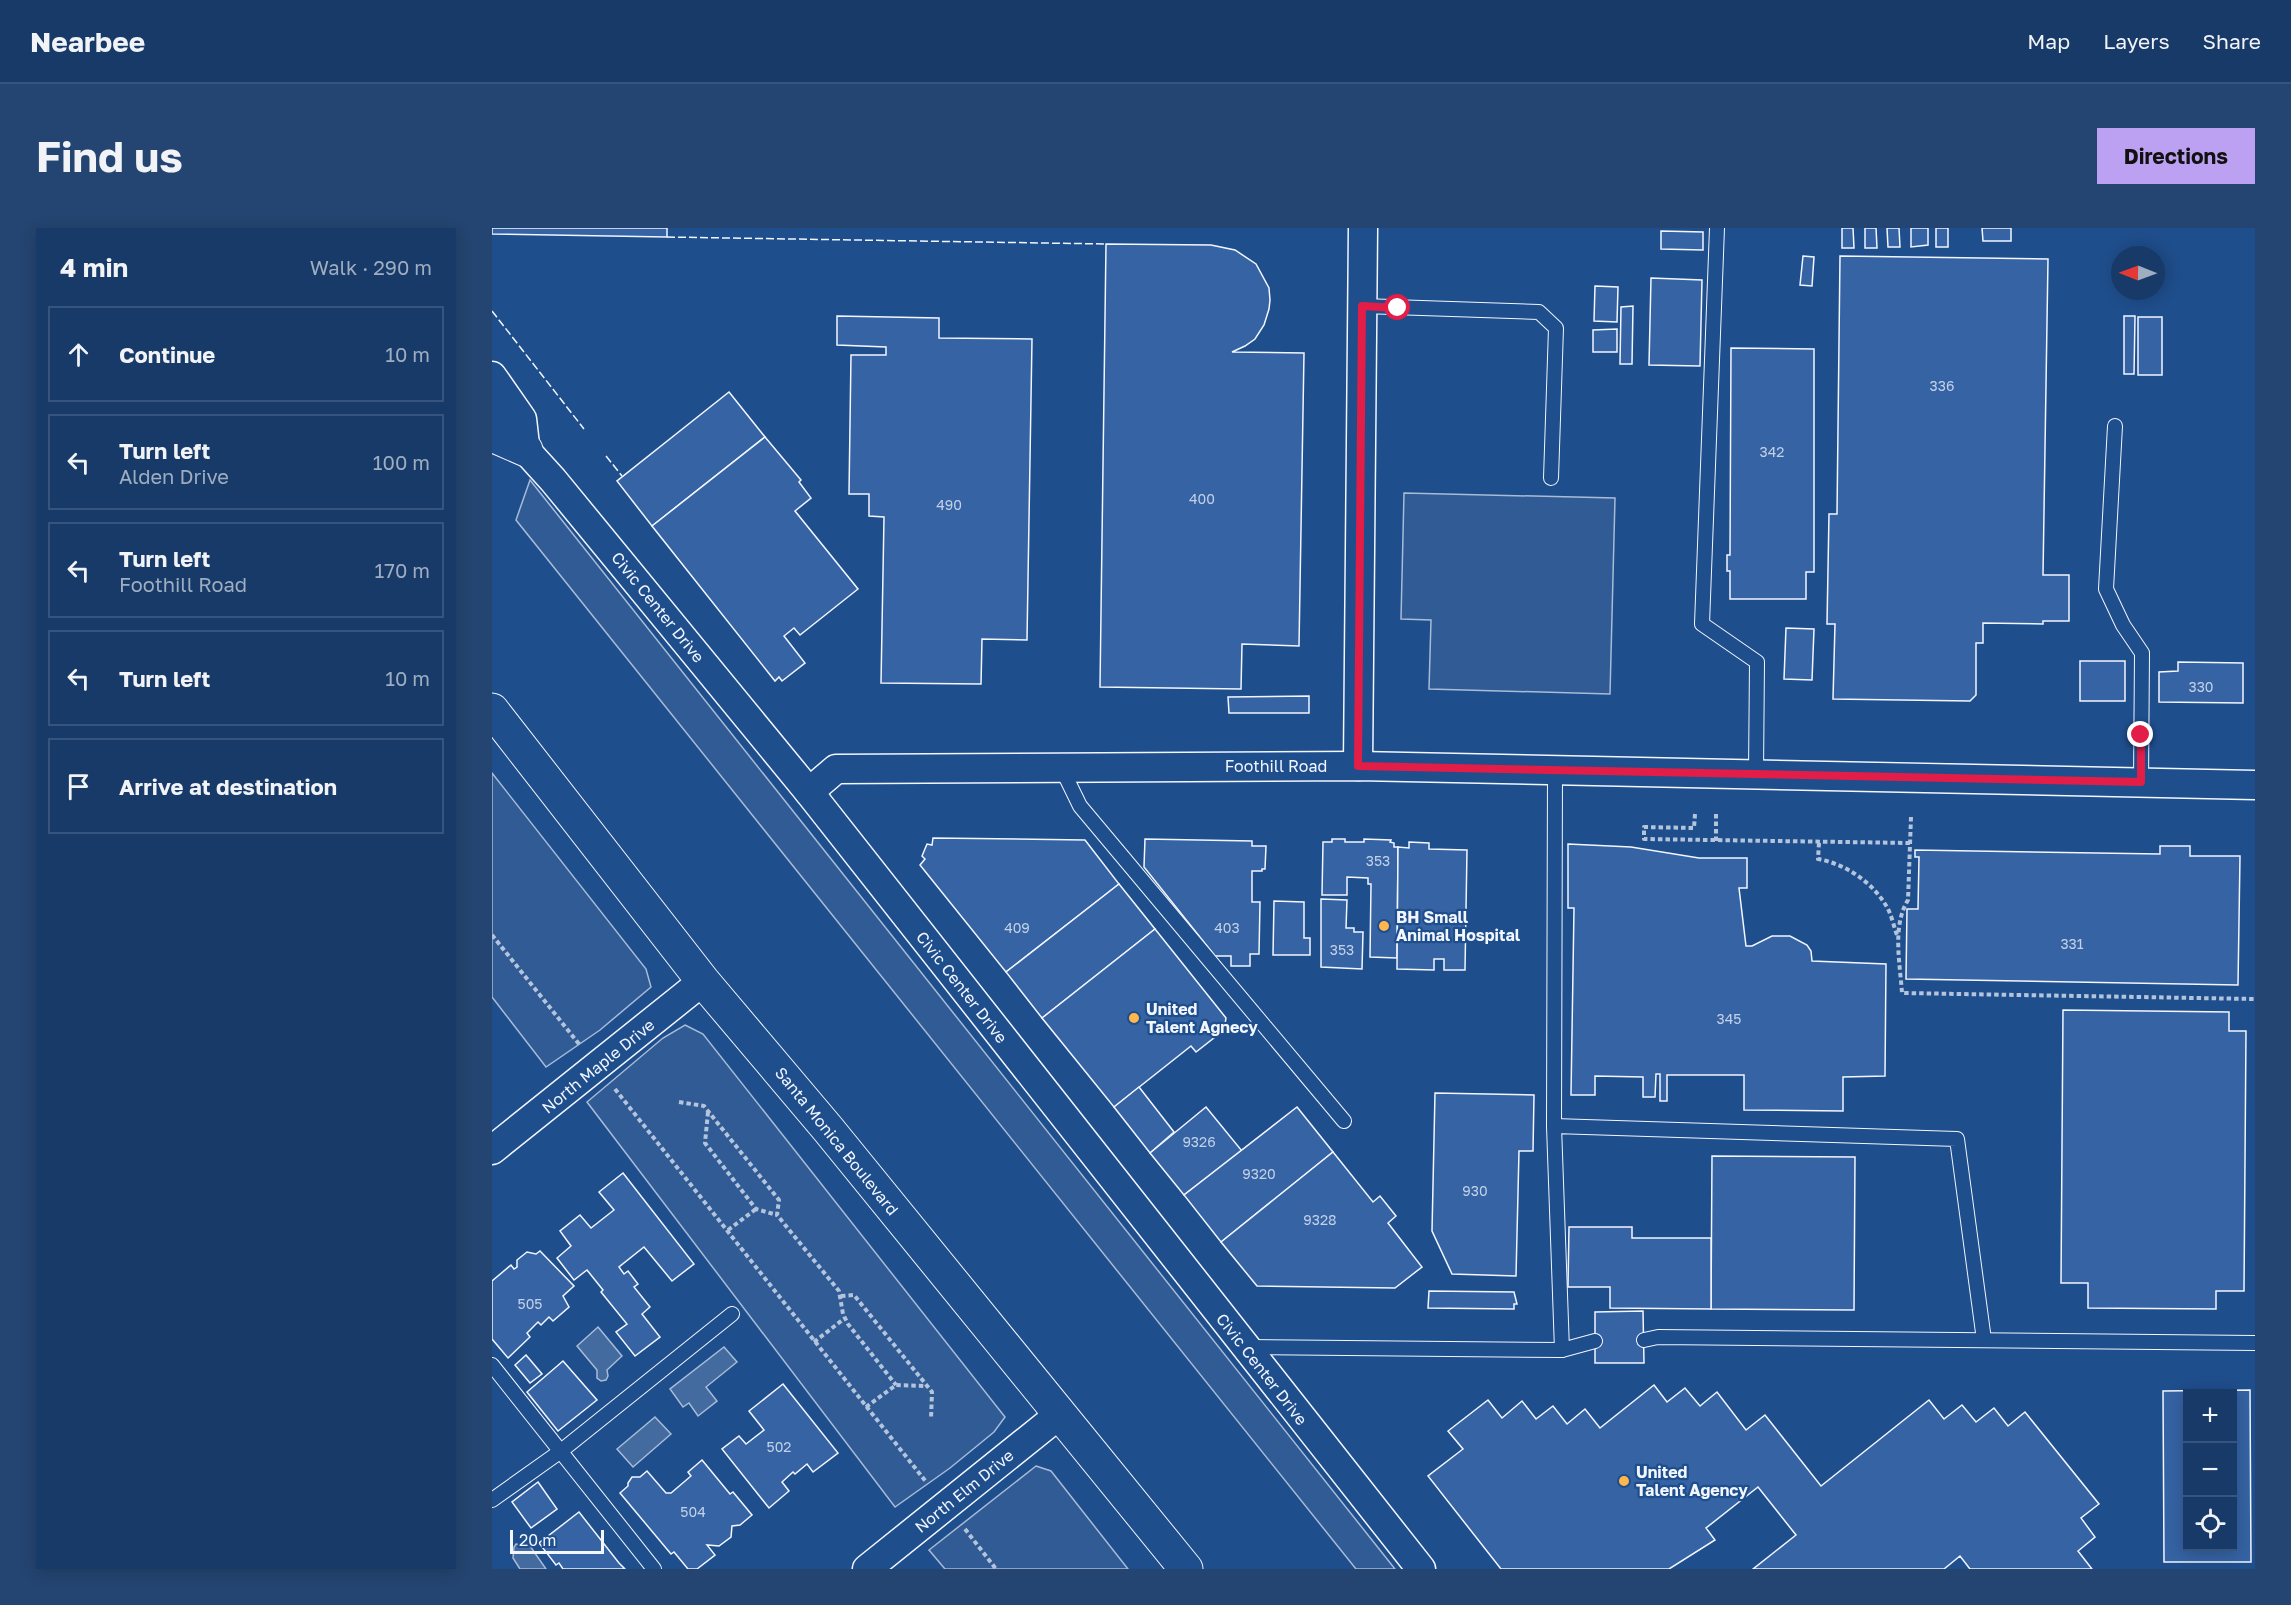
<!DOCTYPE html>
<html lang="en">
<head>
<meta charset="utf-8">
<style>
	body { margin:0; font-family:"Golos Text",sans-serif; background:#244571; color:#f1f3f6 }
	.controls { position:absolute; right:18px; bottom:18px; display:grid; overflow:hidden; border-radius:0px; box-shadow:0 3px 15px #0003 }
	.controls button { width:54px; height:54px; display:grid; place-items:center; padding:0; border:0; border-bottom:2px solid #36547d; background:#173a69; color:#f1f3f6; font:30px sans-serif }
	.compass { position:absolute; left:1619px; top:18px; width:54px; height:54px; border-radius:50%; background:#173a69; box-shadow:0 3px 15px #0003; rotate:271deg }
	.scale { position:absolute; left:18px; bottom:15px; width:94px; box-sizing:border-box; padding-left:6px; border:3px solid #f2f6ff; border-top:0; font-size:16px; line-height:21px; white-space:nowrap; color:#f2f6ff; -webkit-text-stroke:4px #1f4e8c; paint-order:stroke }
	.stop { position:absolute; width:18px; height:18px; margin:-14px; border:4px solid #e11d48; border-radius:50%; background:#fff }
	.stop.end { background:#e11d48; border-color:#fff; box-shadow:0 2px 6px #0008 }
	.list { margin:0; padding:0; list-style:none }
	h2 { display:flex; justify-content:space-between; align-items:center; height:78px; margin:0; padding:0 24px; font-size:26px }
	h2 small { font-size:20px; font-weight:400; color:#9eadc0 }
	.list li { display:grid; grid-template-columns:39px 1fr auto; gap:18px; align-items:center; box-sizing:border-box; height:96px; margin:0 12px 12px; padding:0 12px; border:2px solid #36547d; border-radius:0px }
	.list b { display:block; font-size:22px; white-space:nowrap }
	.list p { margin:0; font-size:20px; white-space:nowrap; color:#9eadc0 }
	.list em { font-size:20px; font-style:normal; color:#9eadc0 }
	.icon { flex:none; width:33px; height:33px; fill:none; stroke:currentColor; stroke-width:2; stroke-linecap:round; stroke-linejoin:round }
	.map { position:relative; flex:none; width:1763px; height:1341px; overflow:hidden; border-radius:0px }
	header { display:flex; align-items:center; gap:36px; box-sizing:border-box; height:84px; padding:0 30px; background:#173a69; border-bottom:2px solid #36547d }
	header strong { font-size:28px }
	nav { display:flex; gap:33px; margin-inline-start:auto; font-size:21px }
	.intro { display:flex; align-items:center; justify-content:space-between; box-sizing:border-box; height:144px; padding:0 36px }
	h1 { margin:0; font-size:42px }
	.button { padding:15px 27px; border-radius:0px; background:#bca0f2; color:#111; font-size:21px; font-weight:700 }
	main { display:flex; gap:36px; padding:0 36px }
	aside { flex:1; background:#173a69; border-radius:0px; box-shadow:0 3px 15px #0003 }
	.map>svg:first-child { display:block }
	.built { fill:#305b95; stroke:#a8bbd7; stroke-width:1.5 }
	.water { fill:#446ba0; stroke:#a8bbd7; stroke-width:1.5 }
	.building { fill:#3563a3; stroke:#f2f6ff; stroke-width:1.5; fill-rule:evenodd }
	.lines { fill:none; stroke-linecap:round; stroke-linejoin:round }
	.service-casing { stroke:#f2f6ff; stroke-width:16 }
	.minor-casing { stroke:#f2f6ff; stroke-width:31 }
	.secondary-casing { stroke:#f2f6ff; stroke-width:35 }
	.primary-casing { stroke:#f2f6ff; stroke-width:35 }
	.path { stroke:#b3c4dc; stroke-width:4; stroke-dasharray:4.5 3; stroke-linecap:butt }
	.service { stroke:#1f4e8c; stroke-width:14 }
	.minor { stroke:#1f4e8c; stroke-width:28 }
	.secondary { stroke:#1f4e8c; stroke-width:33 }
	.primary { stroke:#1f4e8c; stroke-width:33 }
	.fence { stroke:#f2f6ff; stroke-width:1.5; stroke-dasharray:8 3; stroke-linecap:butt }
	.route { stroke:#e11d48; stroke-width:8 }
	.poi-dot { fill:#ffb74d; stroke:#1f4e8c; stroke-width:2 }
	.labels { text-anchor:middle; stroke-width:4.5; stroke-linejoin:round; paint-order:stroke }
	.number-label { font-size:14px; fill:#c3d1e8 }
	.street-label { font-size:16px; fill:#f2f6ff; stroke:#1f4e8c }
	.poi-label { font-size:16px; font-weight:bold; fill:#f2f6ff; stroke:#1f4e8c; text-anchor:start }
</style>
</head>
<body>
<header>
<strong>Nearbee</strong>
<nav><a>Map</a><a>Layers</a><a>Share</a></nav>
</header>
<div class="intro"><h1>Find us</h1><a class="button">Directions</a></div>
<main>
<aside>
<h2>4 min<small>Walk · 290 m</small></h2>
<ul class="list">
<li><svg class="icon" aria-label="ahead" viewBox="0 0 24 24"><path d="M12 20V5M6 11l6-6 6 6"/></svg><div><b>Continue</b></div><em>10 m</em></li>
<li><svg class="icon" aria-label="left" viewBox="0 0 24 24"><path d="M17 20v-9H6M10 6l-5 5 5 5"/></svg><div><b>Turn left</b><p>Alden Drive</p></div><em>100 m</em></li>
<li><svg class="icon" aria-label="left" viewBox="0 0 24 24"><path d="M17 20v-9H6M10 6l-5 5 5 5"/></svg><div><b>Turn left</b><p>Foothill Road</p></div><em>170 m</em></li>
<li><svg class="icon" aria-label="left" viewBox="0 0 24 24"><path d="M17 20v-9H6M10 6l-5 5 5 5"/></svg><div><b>Turn left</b></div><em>10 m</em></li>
<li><svg class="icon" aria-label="arrive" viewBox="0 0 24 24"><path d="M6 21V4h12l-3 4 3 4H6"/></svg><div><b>Arrive at destination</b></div></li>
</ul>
</aside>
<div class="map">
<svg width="1763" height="1341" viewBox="0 0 1763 1341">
	<rect width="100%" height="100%" fill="#1f4e8c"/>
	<g class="built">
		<path d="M38 252 903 1341H864L24 292Z"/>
		<path d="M912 265 1123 270 1118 466 937 461 939 392 909 391Z"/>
		<path d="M0 545 154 741 159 759 108 802 54 839 0 769Z"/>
		<path d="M193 797 211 806 513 1189 502 1204 458 1240 403 1279 95 874 171 810Z"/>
		<path d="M544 1238 559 1243 636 1341H453L437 1322Z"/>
	</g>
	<g class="water">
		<path d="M106 1099 130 1128 115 1142 116 1148 114 1152 109 1153 105 1150V1142L85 1118Z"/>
		<path d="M232 1119 245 1134 214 1159 225 1173 206 1188 197 1175 191 1179 178 1161Z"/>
		<path d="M163 1189 179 1206 141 1239 125 1221Z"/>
		<path d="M24 1316 38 1318 54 1341H28L21 1330 22 1319Z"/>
	</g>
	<g class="building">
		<path d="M0 0H175V9L0 6Z"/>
		<path d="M1350 0H1361L1362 20H1350Z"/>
		<path d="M1373 0H1384L1385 20H1373Z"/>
		<path d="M1395 0H1407L1408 19H1396Z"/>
		<path d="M1419 0H1436V17L1419 19Z"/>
		<rect x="1444" y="0" width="12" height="19"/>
		<path d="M1490 0H1519V13H1491Z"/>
		<path d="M1169 3 1211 4V22L1169 21Z"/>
		<path d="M614 16 719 17 743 22 764 36 777 60 778 72 777 81 772 97 763 111 753 118 740 124 812 125 807 418 750 416 749 461 608 459Z"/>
		<path d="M1311 28 1322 29 1320 58 1308 57Z"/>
		<path d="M1348 28 1556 31 1551 347H1577V393H1551V396L1491 395V415H1484V467L1478 473 1341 471 1343 396H1335L1337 286H1345Z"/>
		<path d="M1159 50 1210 52 1208 138 1157 137Z"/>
		<path d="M1103 58 1126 59 1125 94 1102 93Z"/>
		<path d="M1141 78 1140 136H1128L1129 79Z"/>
		<path d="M345 88 447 90V110L540 111 535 412 490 411 489 456 389 455 392 289 377 288V266H357L359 127H394V119L345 117Z"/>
		<path d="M1632 88H1643L1642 146H1632Z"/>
		<rect x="1646" y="89" width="24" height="58"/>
		<path d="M1125 101V124H1101V102Z"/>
		<path d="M1239 120 1322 121V344H1314V371H1238V343H1235V327H1238Z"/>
		<path d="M237 164 273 209 160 298 125 253Z"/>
		<path d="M273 209 309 252 307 254 319 270 303 283 366 361 308 407 302 400 292 408 313 435 290 453 287 449 283 453 160 298Z"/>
		<path d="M1294 400 1322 401 1320 452 1292 451Z"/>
		<rect x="1588" y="433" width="45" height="40"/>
		<path d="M1686 434 1751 435V475L1667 474V444L1686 443Z"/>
		<path d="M817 468V485H737L736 469Z"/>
		<path d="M441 610 593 612 627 656 514 744 428 637 433 631 430 628 435 616 440 617Z"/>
		<path d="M653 611 760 613V618H774L773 641H770V643H760V674H768L767 726H758V738H739V728H723L652 639Z"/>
		<path d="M840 611H853V614H872V611L899 612 898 614 902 615V619H906L905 730 878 729 879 656H876V650L855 649V667H830L831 614H840Z"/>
		<path d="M917 614 937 615V621L975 622 973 742H952V731H942V742L905 741 906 619 917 620Z"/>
		<path d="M1076 616 1139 619 1207 630H1255V660H1247L1254 718H1260L1280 708H1298L1315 717 1319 723 1320 733 1394 736 1393 848 1351 849V883L1252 882V847H1175V873H1168V846H1164L1163 869H1151V849L1103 848V867H1079L1082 680H1076Z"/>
		<path d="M1668 618H1698V628H1748L1746 757 1414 751 1415 681H1426L1427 629H1423V622L1668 626Z"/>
		<path d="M627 656 663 701 550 790 514 744Z"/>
		<path d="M829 671 855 672 854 700H862V704H871L870 741 829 739Z"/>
		<path d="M782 673 812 674V710H818V727H781Z"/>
		<path d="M663 701 734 790 732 802 704 824 699 818 622 879 550 790Z"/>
		<path d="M1571 782 1737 784V803H1754L1752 1063H1724V1081L1596 1080V1055H1569Z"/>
		<path d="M647 859 682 904 658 925 622 879Z"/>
		<path d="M943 865 1042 867 1041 923H1027L1024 1048 960 1046 940 1003Z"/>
		<path d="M714 879 750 923 692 967 658 925Z"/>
		<path d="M805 879 841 924 729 1014 692 967Z"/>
		<path d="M841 924 881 974 888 968 904 988 896 995 930 1039 903 1060 765 1058 729 1014Z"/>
		<path d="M1220 928 1363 929 1362 1082 1219 1081Z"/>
		<path d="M131 945 202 1036 180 1053 152 1019 127 1039 132 1046 136 1043 146 1056 142 1059 158 1079 150 1086 168 1109 143 1128 124 1104 135 1096 109 1064 111 1062 95 1042 82 1052 65 1030 79 1018 68 1003 88 987 99 1000 122 982 107 964Z"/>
		<path d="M1077 999H1140V1010H1219V1081L1118 1080V1059H1076Z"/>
		<path d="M48 1023 82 1058 71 1068 77 1079 61 1093 57 1089 49 1097 46 1094 35 1105 38 1109 16 1130 0 1111V1053L19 1037 22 1041 25 1039V1032L35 1024 44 1026Z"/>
		<path d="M937 1063 1022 1064 1025 1076H1022V1081L936 1080Z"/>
		<path d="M1151 1083 1152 1135H1103V1084Z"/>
		<path d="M34 1127 50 1146 38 1155 23 1137Z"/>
		<path d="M71 1133 105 1172 66 1203 35 1164Z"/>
		<path d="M291 1156 346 1225 321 1244 315 1236 303 1246 301 1244 290 1254 297 1263 277 1280 230 1221 247 1208 254 1216 272 1202 257 1183Z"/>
		<path d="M1162 1157 1175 1174 1193 1160 1208 1178 1225 1164 1254 1202 1273 1187 1329 1258 1437 1172 1452 1191 1470 1177 1484 1194 1502 1180 1516 1198 1533 1184 1607 1276 1589 1290 1603 1309 1586 1323 1600 1341H1478L1468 1328 1452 1341H1261L1304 1307 1266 1259 1214 1300 1223 1312 1177 1341H1009L936 1248 971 1221 956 1203 996 1172 1010 1190 1030 1173 1044 1191 1061 1178 1075 1196 1093 1181 1108 1200Z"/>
		<path d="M1758 1162 1759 1334H1672L1671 1163ZM1696 1166H1740V1318H1696Z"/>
		<path d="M210 1232 238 1266 241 1264 260 1287 248 1297 240 1298 239 1309 227 1318 215 1317 223 1327 205 1341H196L182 1324 179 1326 128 1265 136 1258V1255L140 1249H148L155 1243 174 1265H179L199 1248 196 1244Z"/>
		<path d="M46 1254 65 1281 39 1300 20 1274Z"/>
		<path d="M87 1284 127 1335 133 1341H71L67 1335 64 1337 47 1315Z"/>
	</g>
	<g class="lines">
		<defs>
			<g id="service">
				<path d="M1225 0 1210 396 1265 434 1264 546"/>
				<path d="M870 78 1047 84 1064 100 1059 250"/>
				<path d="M1623 198 1614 361 1631 397 1650 425 1649 554"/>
				<path d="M569 539 588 578 852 893"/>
				<path d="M1062 898 1063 542"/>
				<path d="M1152 1112 1166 1109 1763 1115"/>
				<path d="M755 1119 1070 1122 1103 1113"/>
				<path d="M1070 1122 1062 898 1465 911 1492 1112"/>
				<path d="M0 1137 162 1341"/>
				<path d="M0 1272 69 1223 240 1086"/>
			</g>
			<g id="minor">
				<path d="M0 148 30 191 33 217"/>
				<path d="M0 185 61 252 317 564 929 1341"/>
				<path d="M866 538 871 0"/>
				<path d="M317 564 344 541 866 538 1763 557"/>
				<path d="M0 922 211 753"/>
				<path d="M375 1341 568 1186"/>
			</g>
			<path id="secondary" d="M0 207 34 222"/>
			<path id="primary" d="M0 482 211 753 336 901 694 1341"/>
		</defs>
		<use href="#service" class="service-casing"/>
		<use href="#minor" class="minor-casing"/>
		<use href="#secondary" class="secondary-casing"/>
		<use href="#primary" class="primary-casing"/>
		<g class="path">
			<path d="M1203 586 1202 600 1152 599V611L1418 615"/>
			<path d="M1224 586V613"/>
			<path d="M1419 589 1416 672C1400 698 1408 735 1410 765L1763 771"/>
			<path d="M1327 615 1326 631C1354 636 1382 655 1396 681 1400 689 1402 699 1405 707"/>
			<path d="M0 707 87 816"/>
			<path d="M123 861 435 1255"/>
			<path d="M187 874 212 878 287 972 285 987 347 1063 351 1086 356 1096 404 1157"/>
			<path d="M216 884 213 915 264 981 285 987"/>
			<path d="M236 1002 264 981"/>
			<path d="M349 1068 362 1067 440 1164 439 1191"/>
			<path d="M322 1114 353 1090"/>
			<path d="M374 1179 404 1157 435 1158"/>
			<path d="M473 1301 504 1341"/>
		</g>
		<use href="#service" class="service"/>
		<use href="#minor" class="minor"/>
		<use href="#secondary" class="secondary"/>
		<use href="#primary" class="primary"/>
		<g class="fence">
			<path d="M175 9 614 16"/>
			<path d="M0 83 92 201"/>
			<path d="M114 228 130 248"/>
		</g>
	</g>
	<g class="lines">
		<path class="route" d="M906 80 870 78 866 538 1649 554V507"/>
	</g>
	<g class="poi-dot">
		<circle cx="892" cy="698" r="6"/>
		<circle cx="642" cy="790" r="6"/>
		<circle cx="1132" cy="1253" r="6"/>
	</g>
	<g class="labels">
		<g class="number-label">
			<text x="1450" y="163">336</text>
			<text x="1280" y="229">342</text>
			<text x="710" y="276">400</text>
			<text x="457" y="282">490</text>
			<text x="1709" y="464">330</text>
			<text x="886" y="638">353</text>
			<text x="525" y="705">409</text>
			<text x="735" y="705">403</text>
			<text x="1580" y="721">331</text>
			<text x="850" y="727">353</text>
			<text x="1237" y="796">345</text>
			<text x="707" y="919">9326</text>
			<text x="767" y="951">9320</text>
			<text x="983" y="968">930</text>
			<text x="828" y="997">9328</text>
			<text x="38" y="1081">505</text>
			<text x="287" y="1224">502</text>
			<text x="201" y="1289">504</text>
		</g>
		<g class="street-label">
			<text transform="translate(166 379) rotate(51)" y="6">Civic Center Drive</text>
			<text x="784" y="544">Foothill Road</text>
			<text transform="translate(470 759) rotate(52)" y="6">Civic Center Drive</text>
			<text transform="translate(106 838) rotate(-39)" y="6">North Maple Drive</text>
			<text transform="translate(345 913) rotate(51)" y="6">Santa Monica Boulevard</text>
			<text transform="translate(770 1141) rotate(52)" y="6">Civic Center Drive</text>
			<text transform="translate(472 1263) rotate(-39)" y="6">North Elm Drive</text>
		</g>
		<g class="poi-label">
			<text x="904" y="695">BH Small<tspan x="904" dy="18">Animal Hospital</tspan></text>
			<text x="654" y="787">United<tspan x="654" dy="18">Talent Agnecy</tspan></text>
			<text x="1144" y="1250">United<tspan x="1144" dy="18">Talent Agency</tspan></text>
		</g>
	</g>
</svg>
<div class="controls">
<button>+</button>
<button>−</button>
<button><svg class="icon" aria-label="locate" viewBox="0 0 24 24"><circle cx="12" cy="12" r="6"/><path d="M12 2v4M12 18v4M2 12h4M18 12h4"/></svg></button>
</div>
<svg class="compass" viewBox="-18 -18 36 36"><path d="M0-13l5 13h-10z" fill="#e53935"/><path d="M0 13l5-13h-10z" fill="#9eadc0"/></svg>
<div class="scale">20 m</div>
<div class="stop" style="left:906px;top:80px"></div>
<div class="stop end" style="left:1649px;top:507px"></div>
</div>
</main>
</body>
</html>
